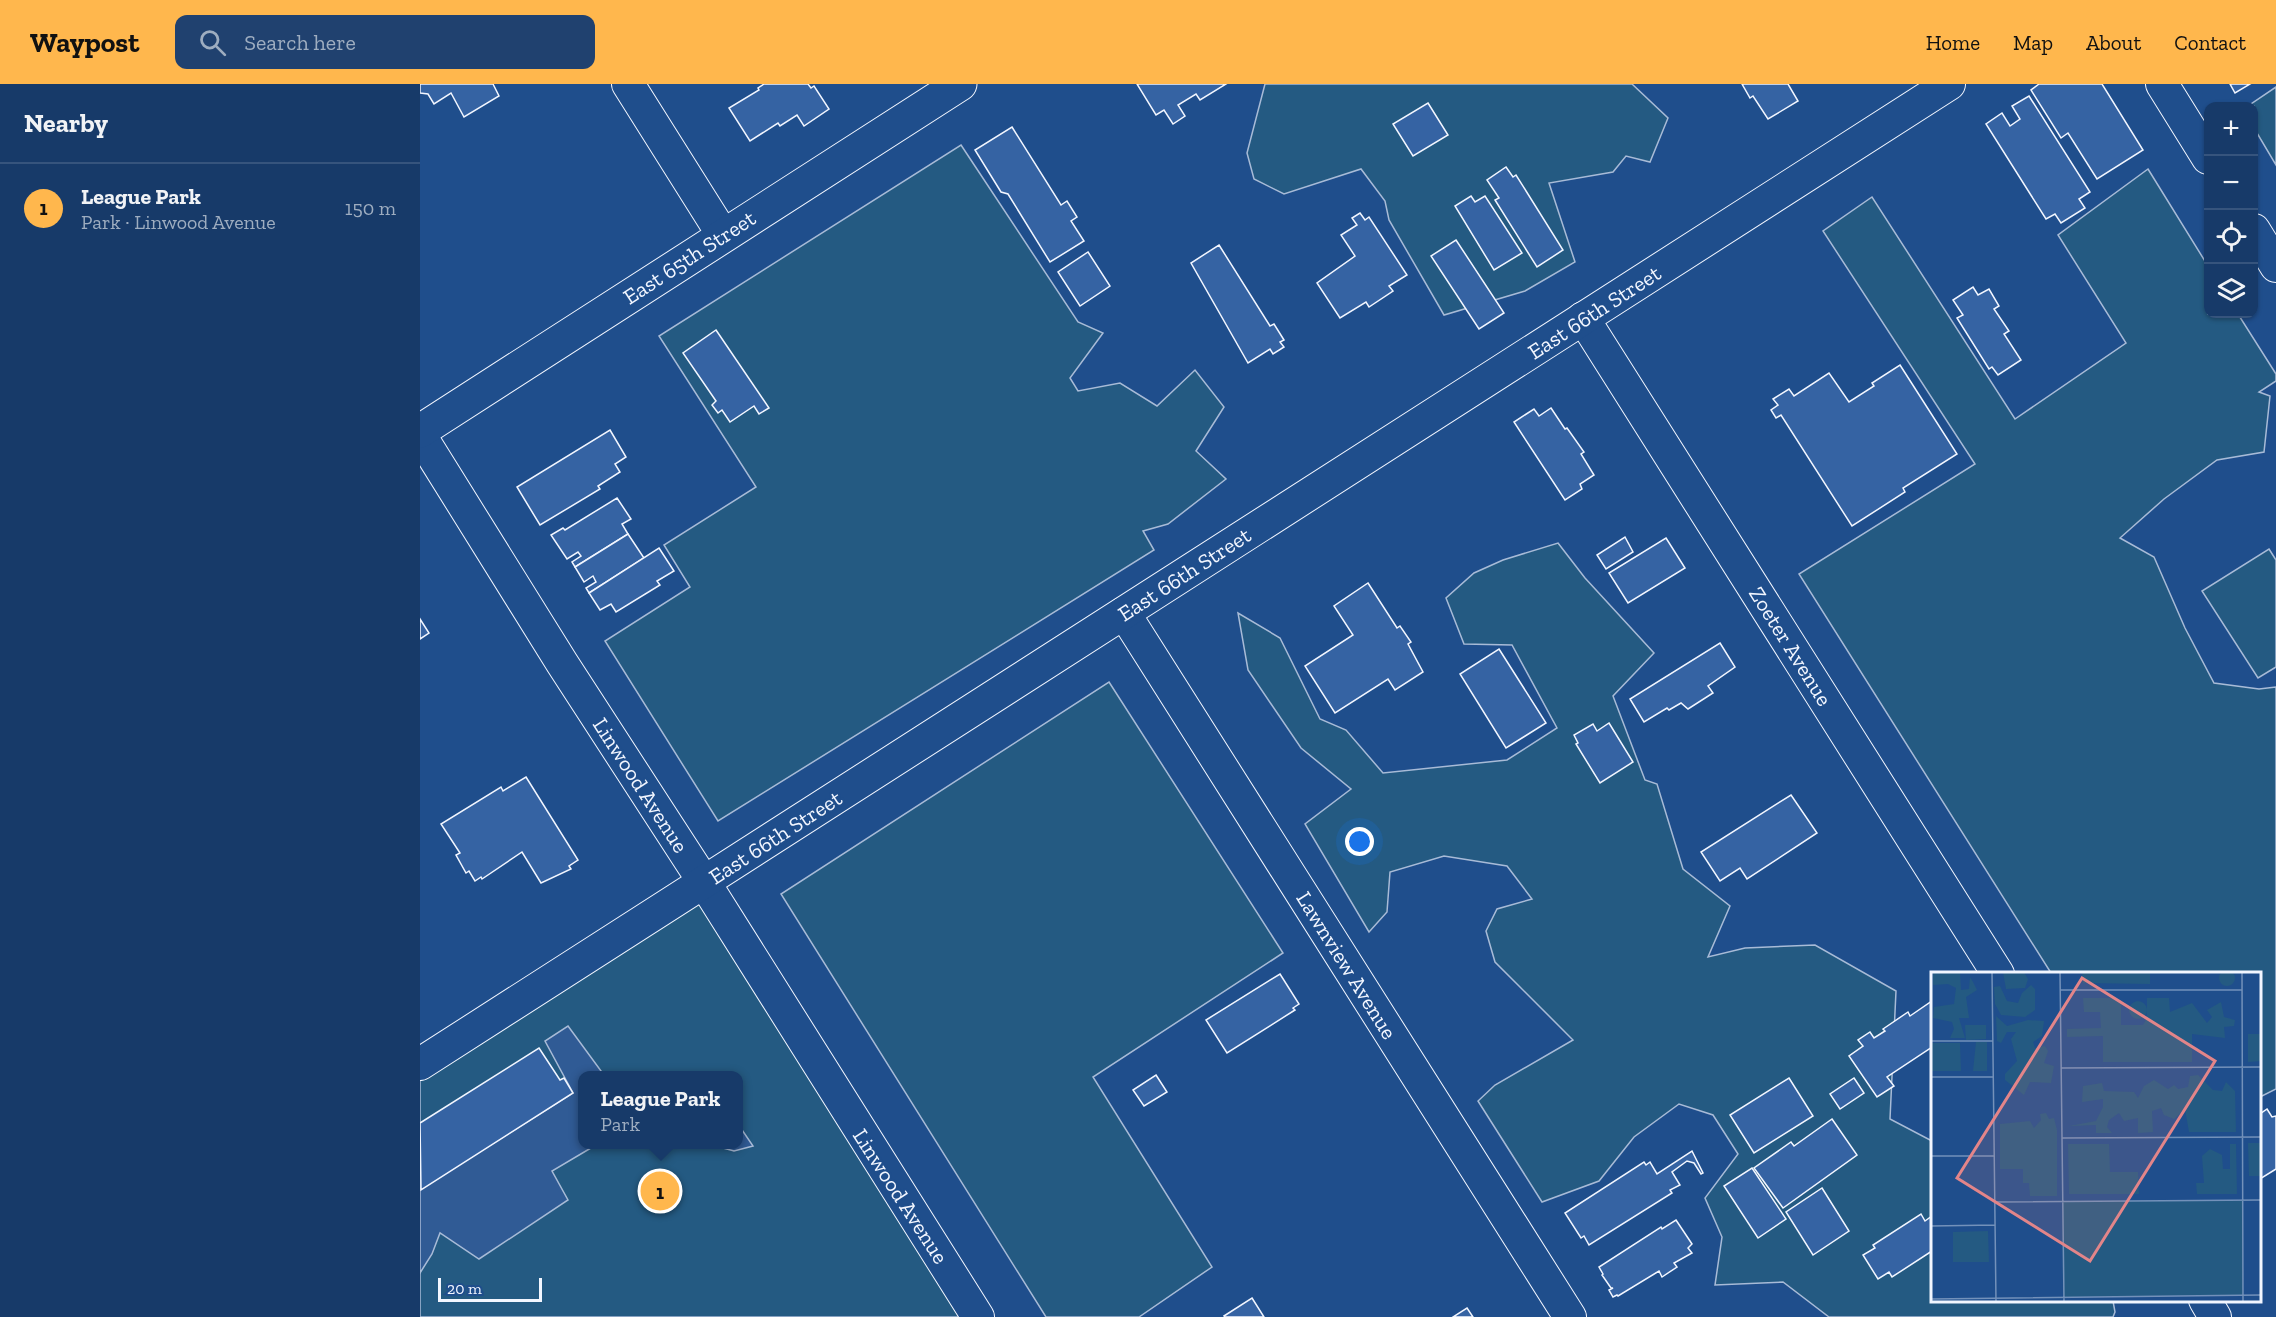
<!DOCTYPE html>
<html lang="en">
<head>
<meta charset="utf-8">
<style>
	body { margin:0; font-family:"Zilla Slab",serif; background:#20416f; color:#f1f3f6 }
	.controls { position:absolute; right:18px; top:18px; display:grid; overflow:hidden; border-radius:12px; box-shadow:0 2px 4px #0004 }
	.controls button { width:54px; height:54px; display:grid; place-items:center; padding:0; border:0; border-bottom:2px solid #36547d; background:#173a69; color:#f1f3f6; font:30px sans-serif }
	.scale { position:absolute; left:18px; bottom:15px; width:104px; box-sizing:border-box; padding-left:6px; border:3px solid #f2f6ff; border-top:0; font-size:16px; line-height:21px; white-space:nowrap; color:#f2f6ff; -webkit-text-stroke:4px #1f4e8c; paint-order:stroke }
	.you { position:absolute; left:940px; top:758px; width:21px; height:21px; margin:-15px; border:4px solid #fff; border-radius:50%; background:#1a73e8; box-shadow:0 0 0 9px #1a73e833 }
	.badge { display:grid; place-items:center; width:39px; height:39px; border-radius:50%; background:#ffb74d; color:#111; font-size:20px; font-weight:700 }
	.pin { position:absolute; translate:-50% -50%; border:3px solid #fff; box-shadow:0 2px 6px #0006 }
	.popup { position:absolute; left:158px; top:987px; width:165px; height:78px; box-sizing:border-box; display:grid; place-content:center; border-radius:12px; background:#173a69; filter:drop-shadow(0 2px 4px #0005); font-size:20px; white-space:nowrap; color:#9eadc0 }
	.popup b { font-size:22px; color:#f1f3f6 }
	.popup::after { content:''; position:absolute; left:50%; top:100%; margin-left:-12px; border:12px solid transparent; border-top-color:#173a69 }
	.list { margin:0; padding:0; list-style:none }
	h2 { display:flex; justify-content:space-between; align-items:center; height:78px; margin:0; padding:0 24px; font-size:26px }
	h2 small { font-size:20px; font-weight:400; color:#9eadc0 }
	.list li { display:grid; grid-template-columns:39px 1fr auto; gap:18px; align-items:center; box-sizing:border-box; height:90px; padding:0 24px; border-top:2px solid #36547d }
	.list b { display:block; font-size:22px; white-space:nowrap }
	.list p { margin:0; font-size:20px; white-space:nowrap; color:#9eadc0 }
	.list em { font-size:20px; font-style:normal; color:#9eadc0 }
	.icon { flex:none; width:33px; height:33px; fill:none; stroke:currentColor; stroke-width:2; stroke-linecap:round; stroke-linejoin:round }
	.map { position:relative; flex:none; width:1856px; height:1233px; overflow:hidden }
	header { display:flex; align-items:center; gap:36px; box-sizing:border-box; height:84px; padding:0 30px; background:#ffb74d; color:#111 }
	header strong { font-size:28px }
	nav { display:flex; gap:33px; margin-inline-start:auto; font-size:21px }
	.search { width:420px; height:54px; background:#20416f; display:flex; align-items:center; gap:15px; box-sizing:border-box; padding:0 21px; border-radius:12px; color:#9eadc0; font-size:22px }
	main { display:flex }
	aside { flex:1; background:#173a69 }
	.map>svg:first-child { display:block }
	.green { fill:#245a82; stroke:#a8bbd7; stroke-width:1.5; fill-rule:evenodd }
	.parking { fill:#305b95; stroke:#a8bbd7; stroke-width:1.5 }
	.building { fill:#3563a3; stroke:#f2f6ff; stroke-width:1.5 }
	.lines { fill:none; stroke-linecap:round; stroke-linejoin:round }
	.minor-casing { stroke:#f2f6ff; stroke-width:34 }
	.tertiary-casing { stroke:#f2f6ff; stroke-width:35 }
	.minor { stroke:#1f4e8c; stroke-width:32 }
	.tertiary { stroke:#1f4e8c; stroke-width:33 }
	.labels { text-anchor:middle; stroke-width:4.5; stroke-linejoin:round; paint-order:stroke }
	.street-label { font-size:22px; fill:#f2f6ff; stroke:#1f4e8c }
	.inset-road { fill:none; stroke:#7391ba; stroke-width:1.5 }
	.view { fill:#e38589; fill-opacity:0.15; stroke:#e38589; stroke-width:3 }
	.inset-edge { fill:none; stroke:#f2f6ff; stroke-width:3 }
</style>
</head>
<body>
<header>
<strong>Waypost</strong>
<div class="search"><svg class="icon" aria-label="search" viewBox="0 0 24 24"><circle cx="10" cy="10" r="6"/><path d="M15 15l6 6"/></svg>Search here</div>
<nav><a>Home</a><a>Map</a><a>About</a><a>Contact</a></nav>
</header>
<main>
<aside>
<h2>Nearby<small></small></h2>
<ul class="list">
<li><span class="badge">1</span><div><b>League Park</b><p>Park · Linwood Avenue</p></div><em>150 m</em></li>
</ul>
</aside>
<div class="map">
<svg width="1856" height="1233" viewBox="0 0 1856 1233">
	<rect width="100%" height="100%" fill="#1f4e8c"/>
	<g class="green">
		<path d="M845 0H1212L1248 34 1230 78 1206 72 1193 88 1129 99 1155 178 1105 207 1024 231 969 136 965 117 941 85 864 110 834 95 827 69Z"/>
		<path d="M1856 3V81L1834 44V22H1828Z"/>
		<path d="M541 61 658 238 683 249 650 294 658 307 700 299 737 322 775 286 804 323 776 367 806 395 748 440 723 447 734 466 298 737 185 557 270 503 244 461 336 403 239 252Z"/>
		<path d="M1728 85 1788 182V230H1818L1856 290V297L1839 308 1850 312 1844 368 1797 376 1744 415 1700 454 1734 473 1765 544 1794 599 1839 605 1856 603V1005L1840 1013V890L1631 889 1379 490 1555 380 1403 147 1452 113 1595 335 1706 259 1638 151Z"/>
		<path d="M1138 459 1165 494 1234 569 1193 612 1225 696 1237 700 1263 785 1310 822 1288 873 1325 864 1395 861 1476 907 1470 1035 1512 1057V1216L1693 1217 1695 1228 1693 1233H1409L1363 1198 1295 1201 1302 1153 1285 1114 1318 1070 1293 1031 1259 1020 1214 1053 1179 1097 1122 1118 1058 1017 1075 1001 1153 956 1075 878 1066 847 1077 825 1112 815 1087 782 1024 772 970 788 967 828 949 848 885 740 931 705 881 664 828 586 818 529 860 554 900 635 926 646 963 689 1087 676 1137 644 1092 561 1044 560 1026 514 1054 489 1083 476Z"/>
		<path d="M1849 465 1856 476V583L1838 594 1782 507Z"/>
		<path d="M689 598 863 869 673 993 792 1183 719 1233H626L361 810Z"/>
		<path d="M284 798 560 1233H0V980ZM162 992H318V1060H162Z"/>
	</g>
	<g class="parking">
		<path d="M148 942 184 991 162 992V1060L176 1061 132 1087 148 1116 59 1175 20 1149 12 1170 0 1189V1105L153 1009 125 957Z"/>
		<path d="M318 1040 333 1062 314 1067 292 1061 318 1060Z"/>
	</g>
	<g class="building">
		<path d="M0 0H73L79 12 44 33 31 9 14 20 8 10 0 9Z"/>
		<path d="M344 0H388L391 4 394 2 409 25 384 42 377 31 360 42 358 39 330 57 309 24 339 6 338 4Z"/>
		<path d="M717 0H806L780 16 776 10 758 21 765 32 753 40 744 26 736 31Z"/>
		<path d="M1322 0H1368L1378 17 1348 35 1333 12 1330 14Z"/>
		<path d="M1619 0H1682L1723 66 1677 95 1648 49 1641 54 1611 6Z"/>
		<path d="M1810 0H1830L1815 9Z"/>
		<path d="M1609 12 1670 108 1659 115 1665 124 1641 139 1635 130 1626 135 1566 40 1582 29 1590 42 1600 35 1592 22Z"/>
		<path d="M1008 19 1028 51 993 72 973 40Z"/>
		<path d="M592 43 641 121 647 117 657 133 651 137 664 157 630 178 588 110 581 108 555 66Z"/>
		<path d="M1086 83 1093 93 1096 91 1143 166 1117 183 1075 116 1079 114 1067 96Z"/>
		<path d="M1051 112 1055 118 1065 112 1102 169 1074 186 1035 122Z"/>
		<path d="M940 129 945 136 949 133 987 191 969 202 973 207 949 223 946 218 920 234 897 199 935 172 921 151 937 141 932 134Z"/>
		<path d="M1036 156 1084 229 1059 245 1011 172Z"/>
		<path d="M799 161 850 242 854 240 864 256 860 258 864 263 853 270 850 265 828 279 771 179Z"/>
		<path d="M668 168 690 202 660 222 638 188Z"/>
		<path d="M1553 203 1558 211 1569 205 1579 222 1574 225 1589 247 1584 250 1601 276 1578 291 1572 283 1569 285 1537 234 1543 231 1533 216Z"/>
		<path d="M296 246 349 324 339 330 334 322 310 338 302 326 298 329 292 321 296 317 263 269Z"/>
		<path d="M1480 281 1537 370 1483 404 1485 408 1432 442 1361 331 1356 334 1351 326 1358 321 1353 315 1369 305 1374 312 1409 289 1429 318 1454 302 1452 299Z"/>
		<path d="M1131 324 1145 345 1147 344 1164 368 1161 370 1174 391 1160 400 1162 405 1145 416 1094 338 1114 325 1119 332Z"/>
		<path d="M190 346 206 373 195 380 200 388 178 402 180 405 120 441 97 403Z"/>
		<path d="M197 414 211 435 202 440 208 450 155 483 152 478 161 472 158 468 147 475 131 451 143 444 145 446Z"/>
		<path d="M208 450 224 474 169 509 166 504 176 498 173 492 164 498 155 483Z"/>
		<path d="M1205 453 1213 468 1186 485 1177 471Z"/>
		<path d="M1246 454 1265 484 1208 519 1189 489Z"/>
		<path d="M239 464 254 487 237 497 240 501 196 528 191 520 180 526 169 509Z"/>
		<path d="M948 499 977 544 980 542 991 558 988 560 1003 588 975 606 968 595 915 629 885 582 933 551 914 522Z"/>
		<path d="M0 535 9 549 0 555Z"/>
		<path d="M1300 559 1315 583 1288 602 1293 609 1268 625 1261 619 1249 626 1247 624 1224 638 1210 615Z"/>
		<path d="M1079 565 1126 639 1086 664 1040 590Z"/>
		<path d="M1189 639 1213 678 1180 699 1156 660 1158 659 1154 651 1173 640 1177 647Z"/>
		<path d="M106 693 158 776 149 782 151 785 121 799 102 768 62 795 61 793 55 797 49 787 46 789 36 771 40 769 21 740 81 703 83 707Z"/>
		<path d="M1371 711 1397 749 1327 795 1320 784 1300 797 1281 768Z"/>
		<path d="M860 890 879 920 873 924 875 926 807 969 786 936Z"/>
		<path d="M1512 917V963L1467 993 1474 1002 1457 1013 1429 972 1443 962 1438 956 1450 948 1454 954 1465 947 1463 945 1488 928 1490 932Z"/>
		<path d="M119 964 140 996 144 994 153 1009 1 1106 0 1039Z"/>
		<path d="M736 991 747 1008 724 1022 713 1006Z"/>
		<path d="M1369 994 1393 1032 1334 1069 1310 1031Z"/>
		<path d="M1434 994 1444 1009 1420 1025 1410 1010Z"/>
		<path d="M1847 1025 1852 1033 1856 1032V1085L1840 1095V1030Z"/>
		<path d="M1412 1035 1437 1071 1363 1124 1334 1084 1371 1058 1374 1062Z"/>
		<path d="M1272 1067 1283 1089 1281 1090 1274 1079 1267 1077 1252 1088 1260 1101 1250 1106 1252 1109 1169 1161 1164 1152 1161 1154 1145 1129 1224 1078 1226 1081 1230 1078 1237 1090Z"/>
		<path d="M1332 1084 1366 1135 1338 1154 1304 1102Z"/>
		<path d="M1402 1104 1429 1147 1393 1171 1366 1128Z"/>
		<path d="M1501 1130 1505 1137 1512 1132V1167L1472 1193 1469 1188 1458 1195 1443 1171 1455 1164 1453 1161Z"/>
		<path d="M1256 1136 1272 1160 1268 1164 1272 1169 1254 1179 1257 1183 1242 1193 1239 1187 1198 1212 1197 1211 1193 1213 1189 1206 1193 1204H1191L1182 1191 1183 1190 1179 1183 1241 1143 1242 1145Z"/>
		<path d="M832 1214 844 1233H805L804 1232Z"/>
		<path d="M1047 1224 1053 1233H1033Z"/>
	</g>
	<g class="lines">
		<defs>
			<g id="minor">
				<path d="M208 0 303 151"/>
				<path d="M1742 0 1788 74"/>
				<path d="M1834 146 1856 182"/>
				<path d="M1163 234 1578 890"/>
				<path d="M0 351 142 579 284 798 558 1233"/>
				<path d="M704 529 1150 1233"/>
				<path d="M0 980 1529 0"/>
				<path d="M1785 1216 1795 1233"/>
			</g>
			<path id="tertiary" d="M0 347 540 0"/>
		</defs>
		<use href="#minor" class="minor-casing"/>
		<use href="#tertiary" class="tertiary-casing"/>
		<use href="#minor" class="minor"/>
		<use href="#tertiary" class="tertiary"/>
	</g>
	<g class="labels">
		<g class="street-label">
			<text transform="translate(269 173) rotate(-33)" y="8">East 65th Street</text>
			<text transform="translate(1174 228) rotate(-33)" y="8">East 66th Street</text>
			<text transform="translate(764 490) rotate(-33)" y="8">East 66th Street</text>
			<text transform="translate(1371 562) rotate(58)" y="8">Zoeter Avenue</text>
			<text transform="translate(221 701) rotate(57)" y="8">Linwood Avenue</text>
			<text transform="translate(355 753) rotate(-33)" y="8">East 66th Street</text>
			<text transform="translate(927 881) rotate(58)" y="8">Lawnview Avenue</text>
			<text transform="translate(481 1112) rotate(57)" y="8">Linwood Avenue</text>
		</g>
	</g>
	<g transform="translate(1511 888)">
		<rect width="330" height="330" fill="#1f4e8c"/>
		<path d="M288 6a8 8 0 1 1 16 0a8 8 0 1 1-16 0ZM2 0H29L30 18 38 17 39 5 42 10 46 18 35 25 38 46H28L34 66H19L23 57 21 50 2 46 3 35 23 32 25 16 17 12 2 13ZM72 0H93L97 7 94 16 75 17ZM151 0H219V12L152 11ZM100 13 104 17V38L94 45 70 43 64 32 63 15 69 14 76 29 87 31 91 21ZM152 26H183L190 32V53H212L216 46V26H238L239 40 261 31 276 51 281 45 276 38 290 30 293 45 304 48 303 54 293 55 294 66 261 62V90H172V64L136 65V57L170 56 169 40H153ZM198 38a9 9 0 1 1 18 0a9 9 0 1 1-18 0ZM65 44 76 54 97 48 113 49 111 64 102 70 104 76 114 74 117 79 113 91 123 94 120 111 99 110 93 123 74 108V102L86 89 80 67 85 60H76L70 71 66 69ZM34 53H55V67L35 68ZM317 62H330V89L317 90ZM45 70H56V99H42ZM1 71H29L30 99H1ZM267 103 282 118 291 119 295 110 304 119 305 160H258L254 137 243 147 233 143 230 136 221 139 222 160 207 161V146L193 149 188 141 178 148 176 155 181 161H165V153L138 154 165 149 172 135V127L151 130 152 114 171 111 173 119 203 120 207 126 213 114 223 108 237 117 243 113 247 117 257 115 259 104ZM115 141 118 147 123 146 126 158V224H99L98 211H92V197H69V152L99 149 103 156 110 148 109 142ZM317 171H330V204H318ZM137 172H178L179 200H207L208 222H138ZM299 172H305L306 222H266L265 211H273L271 184 279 177 291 183 292 197H299ZM312 228V323L132 325 131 229ZM57 259 58 290H22V260Z" fill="#245a82"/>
		<path class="inset-road" d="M61 0 65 330M129 0 133 330M311 0 312 330M129 18H311M0 69H62M130 96 330 95M0 105H62M131 166 330 165M0 184H63M63 230 330 228M0 254 64 253M0 327 330 323"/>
		<path class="view" d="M151 6 284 89 159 289 26 206Z"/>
		<rect width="330" height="330" class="inset-edge"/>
	</g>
</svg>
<div class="controls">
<button>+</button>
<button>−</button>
<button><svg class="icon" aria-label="locate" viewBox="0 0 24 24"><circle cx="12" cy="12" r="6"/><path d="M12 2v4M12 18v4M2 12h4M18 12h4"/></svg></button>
<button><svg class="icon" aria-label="layers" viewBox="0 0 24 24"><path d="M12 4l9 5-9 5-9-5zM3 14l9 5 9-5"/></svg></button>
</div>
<div class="scale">20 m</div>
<div class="you"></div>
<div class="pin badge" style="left:240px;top:1107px">1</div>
<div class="popup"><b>League Park</b>Park</div>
</div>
</main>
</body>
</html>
